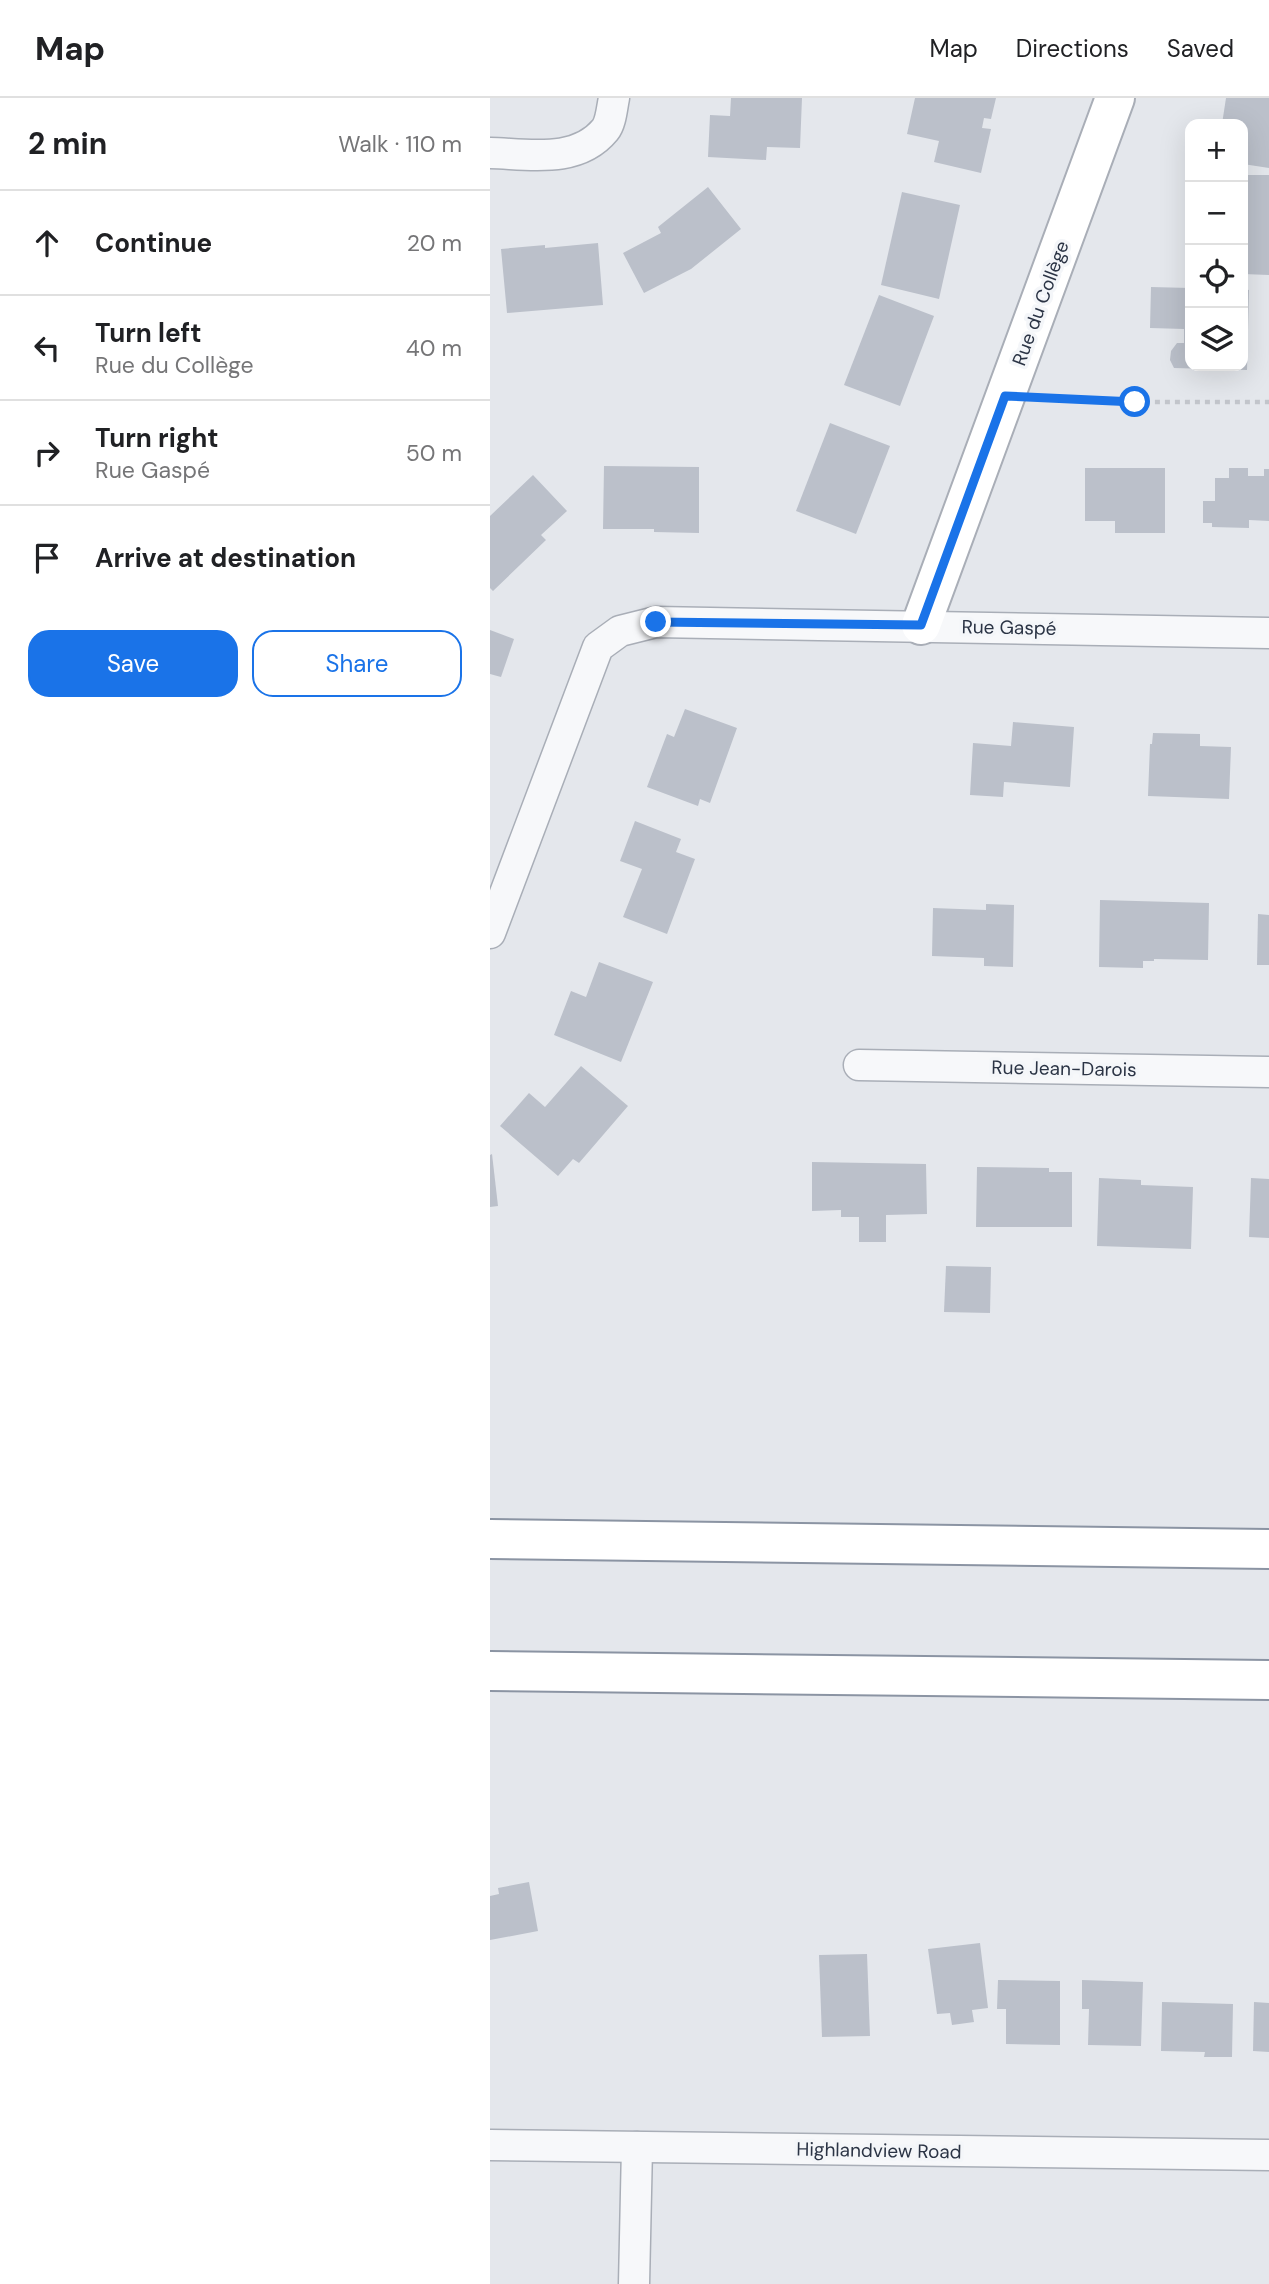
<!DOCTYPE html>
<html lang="en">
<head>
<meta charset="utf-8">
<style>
	body { margin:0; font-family:"DM Sans",sans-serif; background:#f2f2f2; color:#202124 }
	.controls { position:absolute; right:21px; top:21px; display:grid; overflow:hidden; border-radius:14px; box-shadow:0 7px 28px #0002 }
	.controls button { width:63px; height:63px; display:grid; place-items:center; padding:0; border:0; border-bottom:2px solid #e0e0e0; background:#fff; color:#202124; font:35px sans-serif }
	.stop { position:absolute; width:21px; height:21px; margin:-16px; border:5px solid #1a73e8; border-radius:50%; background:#fff }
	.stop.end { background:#1a73e8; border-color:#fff; box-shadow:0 2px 7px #0008 }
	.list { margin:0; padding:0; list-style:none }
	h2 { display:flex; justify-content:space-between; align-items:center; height:91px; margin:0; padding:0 28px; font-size:30px }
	h2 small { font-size:23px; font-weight:400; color:#757577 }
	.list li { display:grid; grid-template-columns:46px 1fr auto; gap:21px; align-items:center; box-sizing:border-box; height:105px; padding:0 28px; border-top:2px solid #e0e0e0 }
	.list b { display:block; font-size:26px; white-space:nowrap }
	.list p { margin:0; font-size:23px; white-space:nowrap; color:#757577 }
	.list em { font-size:23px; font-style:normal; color:#757577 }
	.actions { display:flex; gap:14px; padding:21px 28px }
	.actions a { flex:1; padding:16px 0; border:2px solid #1a73e8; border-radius:21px; text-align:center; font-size:24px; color:#1a73e8 }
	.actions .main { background:#1a73e8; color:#fff }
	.icon { flex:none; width:38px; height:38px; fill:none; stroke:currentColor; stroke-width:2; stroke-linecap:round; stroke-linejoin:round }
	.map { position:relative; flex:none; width:779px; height:2186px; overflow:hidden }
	header { display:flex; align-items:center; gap:42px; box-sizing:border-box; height:98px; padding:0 35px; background:#fff; border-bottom:2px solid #e0e0e0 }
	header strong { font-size:33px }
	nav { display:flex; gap:38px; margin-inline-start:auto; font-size:24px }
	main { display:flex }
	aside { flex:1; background:#fff }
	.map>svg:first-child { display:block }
	.building { fill:#bbc0ca }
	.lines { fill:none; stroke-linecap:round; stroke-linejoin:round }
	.street-casing { stroke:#a9aeb7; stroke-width:33 }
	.secondary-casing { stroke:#a9aeb7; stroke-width:42 }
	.highway-casing { stroke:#8b94a3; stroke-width:42 }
	.path { stroke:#c2c5cb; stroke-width:4.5; stroke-dasharray:5 5; stroke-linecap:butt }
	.street { stroke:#f7f8fa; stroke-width:30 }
	.secondary { stroke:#fff; stroke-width:38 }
	.highway { stroke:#fff; stroke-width:38 }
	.route { stroke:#1a73e8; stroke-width:9 }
	.labels { text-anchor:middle; stroke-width:7; stroke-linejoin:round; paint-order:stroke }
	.street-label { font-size:19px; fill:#2b3445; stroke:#f4f6f9 }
</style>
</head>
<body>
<header>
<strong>Map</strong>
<nav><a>Map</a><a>Directions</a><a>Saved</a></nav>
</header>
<main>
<aside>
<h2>2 min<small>Walk · 110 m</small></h2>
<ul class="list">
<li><svg class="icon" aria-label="ahead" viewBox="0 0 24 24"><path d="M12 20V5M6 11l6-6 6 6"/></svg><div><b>Continue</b></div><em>20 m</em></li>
<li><svg class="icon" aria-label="left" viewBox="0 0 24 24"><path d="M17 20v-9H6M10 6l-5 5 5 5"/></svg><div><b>Turn left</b><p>Rue du Collège</p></div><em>40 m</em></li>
<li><svg class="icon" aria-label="right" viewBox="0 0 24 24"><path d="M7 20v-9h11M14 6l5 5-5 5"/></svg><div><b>Turn right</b><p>Rue Gaspé</p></div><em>50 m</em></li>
<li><svg class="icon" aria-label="arrive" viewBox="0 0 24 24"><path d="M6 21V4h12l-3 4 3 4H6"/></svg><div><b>Arrive at destination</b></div></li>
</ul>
<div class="actions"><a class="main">Save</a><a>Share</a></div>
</aside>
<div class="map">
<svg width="779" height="2186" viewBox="0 0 779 2186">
	<rect width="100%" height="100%" fill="#e4e7ec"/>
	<g class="building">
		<path d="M241 0H312L310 50 277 49 276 62 218 59 220 17 240 18Z"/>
		<path d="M425 0H506L501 21 494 20 492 30 501 31 491 75 444 64 449 43 417 36Z"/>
		<path d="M736 0H779V70L753 66V26H732Z"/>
		<path d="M698 73H700V118H697Z"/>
		<path d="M753 77H779V177L753 176Z"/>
		<path d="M218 89 251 131 201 171 154 195 133 155 171 135 168 129Z"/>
		<path d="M412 94 470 107 449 201 391 187Z"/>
		<path d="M108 145 113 207 17 215 11 151 55 147V150Z"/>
		<path d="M661 189 700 190V268H753V191L759 192 757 272 684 270 680 262 681 253 687 245H694V231L660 230Z"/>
		<path d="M389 197 444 218 410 308 354 287Z"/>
		<path d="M340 325 400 348 366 436 306 413Z"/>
		<path d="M114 368 209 369V435L164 434V431H113Z"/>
		<path d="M595 370H675V435H625V423H595Z"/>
		<path d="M739 370H758V378H774V371H779V423L759 422V430L722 429V425H713V403H725V380H739Z"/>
		<path d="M43 377 77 413 51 437 56 442 3 493 0 490V418Z"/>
		<path d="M0 532 24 541 11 579 0 576Z"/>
		<path d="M195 611 247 630 220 705 210 701 208 708 157 689 177 636 184 639Z"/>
		<path d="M523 624 584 629 580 689 514 684 513 699 480 697 483 645 521 648Z"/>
		<path d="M663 635 710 636V648L741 649 739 701 658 698 660 646H662Z"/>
		<path d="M145 723 191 741 186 754 205 761 177 836 133 819 152 771 130 763Z"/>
		<path d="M610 802 719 805 718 862 664 861V863H653V870L609 869Z"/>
		<path d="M496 806 524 807 523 869 494 868V860L442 858 443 810 496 812Z"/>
		<path d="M768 816 779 817V867H767Z"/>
		<path d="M109 864 163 884 131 964 64 937 81 893 96 899Z"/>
		<path d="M91 968 138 1008 89 1065 83 1061 68 1078 10 1028 39 995 55 1009Z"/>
		<path d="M2 1056 8 1108 0 1109V1057Z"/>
		<path d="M322 1064 436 1066 437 1116 396 1117V1144H369V1119H351V1112L322 1113Z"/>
		<path d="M487 1069 559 1070V1074H582V1129H486Z"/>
		<path d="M609 1080 651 1082V1087L703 1089 701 1151 607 1148Z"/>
		<path d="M761 1080 779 1081V1140L759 1139Z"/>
		<path d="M456 1168 501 1169 500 1215 454 1214Z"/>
		<path d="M39 1784 48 1833 0 1842V1798L9 1796 8 1790Z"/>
		<path d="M490 1845 498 1910 482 1912 484 1924 462 1927 460 1915 447 1916 438 1851Z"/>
		<path d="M377 1856 380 1938 332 1939 329 1857Z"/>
		<path d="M508 1882 570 1883V1947L516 1946V1911H507Z"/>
		<path d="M592 1882 653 1884 651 1948 598 1947 599 1911H592Z"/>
		<path d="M672 1904 743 1906 742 1959H714L715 1954 671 1953Z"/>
		<path d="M764 1904 779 1905V1954L763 1953Z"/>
	</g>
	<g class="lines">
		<defs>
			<g id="street">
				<path d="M0 55C39 56 87 66 115 32 121 25 122 9 124 0"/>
				<path d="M0 835 108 549 130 533 166 524 779 535"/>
				<path d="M369 967 779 974"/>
				<path d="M0 2047 779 2057"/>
				<path d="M144 2186 147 2049"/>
			</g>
			<path id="secondary" d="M431 527 625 0"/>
			<g id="highway">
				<path d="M0 1441 779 1451"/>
				<path d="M0 1573 779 1582"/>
			</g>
		</defs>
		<use href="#street" class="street-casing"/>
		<use href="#secondary" class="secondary-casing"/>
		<use href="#highway" class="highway-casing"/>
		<path class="path" d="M555 300 645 304H779"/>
		<use href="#street" class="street"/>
		<use href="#secondary" class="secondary"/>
		<use href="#highway" class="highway"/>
	</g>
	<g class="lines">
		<path class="route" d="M166 524 431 527 515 298 645 304"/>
	</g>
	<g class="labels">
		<g class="street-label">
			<text transform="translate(550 205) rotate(-70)" y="7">Rue du Collège</text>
			<text transform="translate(519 529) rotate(1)" y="7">Rue Gaspé</text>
			<text transform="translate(574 970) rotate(1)" y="7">Rue Jean-Darois</text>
			<text transform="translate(389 2052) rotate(1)" y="7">Highlandview Road</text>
		</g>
	</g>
</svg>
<div class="controls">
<button>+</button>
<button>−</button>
<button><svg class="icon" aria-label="locate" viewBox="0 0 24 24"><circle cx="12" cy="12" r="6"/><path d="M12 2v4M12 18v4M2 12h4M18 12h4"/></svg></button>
<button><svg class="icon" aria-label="layers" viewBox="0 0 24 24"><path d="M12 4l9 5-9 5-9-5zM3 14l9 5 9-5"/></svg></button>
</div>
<div class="stop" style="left:645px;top:304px"></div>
<div class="stop end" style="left:166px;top:524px"></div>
</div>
</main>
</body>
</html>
